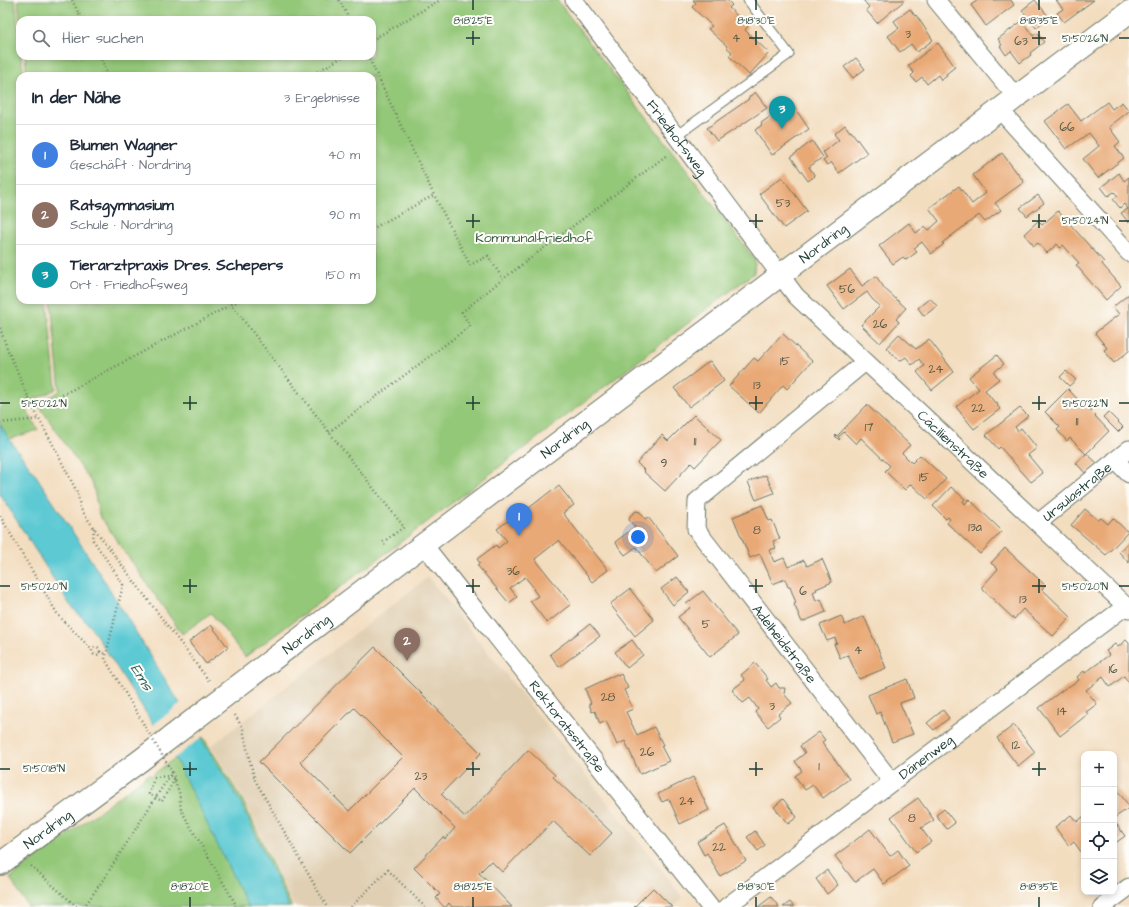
<!DOCTYPE html>
<html lang="de">
<head>
<meta charset="utf-8">
<style>
	body { margin:0; font-family:"Architects Daughter",sans-serif; background:#f6f6f7; color:#1f2937 }
	.controls { position:absolute; right:12px; bottom:12px; display:grid; overflow:hidden; border-radius:8px; box-shadow:0 2px 6px #0003 }
	.controls button { width:36px; height:36px; display:grid; place-items:center; padding:0; border:0; border-bottom:1px solid #e0e1e3; background:#fff; color:#1f2937; font:20px sans-serif }
	.you { position:absolute; left:638px; top:537px; width:14px; height:14px; margin:-10px; border:3px solid #fff; border-radius:50%; background:#1a73e8; box-shadow:0 0 0 6px #1a73e833 }
	.badge { display:grid; place-items:center; width:26px; height:26px; border-radius:50%; background:#1f6fb2; color:#fff; font-size:13px; font-weight:700 }
	.pin { position:absolute; translate:-50% -33px; filter:drop-shadow(0 1px 2px #0008) }
	.pin::after { content:''; position:absolute; top:21px; width:14px; height:12px; background:inherit; clip-path:polygon(0 0,100% 0,50% 100%) }
	.list { margin:0; padding:0; list-style:none }
	h2 { display:flex; justify-content:space-between; align-items:center; height:52px; margin:0; padding:0 16px; font-size:17px }
	h2 small { font-size:13px; font-weight:400; color:#747a83 }
	.list li { display:grid; grid-template-columns:26px 1fr auto; gap:12px; align-items:center; box-sizing:border-box; height:60px; padding:0 16px; border-top:1px solid #e0e1e3 }
	.list b { display:block; font-size:15px; white-space:nowrap }
	.list p { margin:0; font-size:13px; white-space:nowrap; color:#747a83 }
	.list em { font-size:13px; font-style:normal; color:#747a83 }
	.icon { flex:none; width:22px; height:22px; fill:none; stroke:currentColor; stroke-width:2; stroke-linecap:round; stroke-linejoin:round }
	.map { position:relative; flex:none; width:1129px; height:907px; overflow:hidden }
	.search { position:absolute; background:#fff; box-shadow:0 2px 6px #0003; left:16px; top:16px; width:360px; height:44px; display:flex; align-items:center; gap:10px; box-sizing:border-box; padding:0 14px; border-radius:12px; color:#747a83; font-size:15px }
	.panel { position:absolute; background:#fff; box-shadow:0 2px 6px #0003; left:16px; top:72px; width:360px; height:232px; border-radius:12px }
	.map>svg:first-child { display:block }
	.built { fill:#e0cfb2 }
	.green { fill:#94c879; stroke:#5a8256 }
	.water { fill:#5cc9d3; stroke:#3e8384 }
	.pier { fill:#f3ddbf }
	.building { fill:#e9a976; fill-rule:evenodd }
	.lines { fill:none; stroke-linecap:round; stroke-linejoin:round }
	.service-casing { stroke:#697565; stroke-width:11 }
	.minor-casing { stroke:#697565; stroke-width:19 }
	.secondary-casing { stroke:#697565; stroke-width:24 }
	.path { stroke:#697565; stroke-width:2.5; stroke-dasharray:1 3; stroke-linecap:butt }
	.service { stroke:#fff; stroke-width:9 }
	.minor { stroke:#fff; stroke-width:17 }
	.secondary { stroke:#fff; stroke-width:22 }
	.path-bridge { stroke:#697565; stroke-width:2.5; stroke-dasharray:1 3; stroke-linecap:butt }
	.ticks { fill:none; stroke:#1f3d34; stroke-width:1.5 }
	.labels { text-anchor:middle; stroke-width:4; stroke-linejoin:round; paint-order:stroke }
	.number-label { font-size:12px; fill:#525844 }
	.street-label { font-size:14px; fill:#1f3d34; stroke:#fdfcf7 }
	.park-label { font-size:14px; fill:#3c6045; stroke:#fdfcf7 }
	.water-label { font-size:15px; font-style:italic; fill:#2e605c; stroke:#fdfcf7 }
	.ticks-label { font-size:10px; text-anchor:middle; fill:#1f3d34; stroke:#fdfcf7; stroke-width:4; stroke-linejoin:round; paint-order:stroke }
</style>
</head>
<body>
<div class="map">
<svg width="1129" height="907" viewBox="0 0 1129 907">
	<rect width="100%" height="100%" fill="#fdfcf7"/>
	<filter id="ink" filterUnits="userSpaceOnUse"><feTurbulence type="fractalNoise" baseFrequency=".025" numOctaves="2"/><feDisplacementMap in="SourceGraphic" scale="8" xChannelSelector="R" yChannelSelector="G"/><feConvolveMatrix kernelMatrix="1 2 1 2 8 2 1 2 1" color-interpolation-filters="sRGB"/></filter>
	<filter id="wash" filterUnits="userSpaceOnUse"><feTurbulence type="fractalNoise" baseFrequency=".012" numOctaves="4" result="noise"/><feDisplacementMap in="SourceGraphic" scale="16" xChannelSelector="R" yChannelSelector="G"/><feGaussianBlur stdDeviation="0.9" result="paint"/><feColorMatrix in="noise" values="0 0 0 0 0 0 0 0 0 0 0 0 0 0 0 0 0 1.4 0 .05"/><feComposite in="paint" operator="in"/></filter>
	<g filter="url(#wash)">
		<rect width="100%" height="100%" fill="#f3ddbf"/>
		<path class="built" d="M428 577 683 897 673 907H294L245 801 211 746Z"/>
		<g class="green">
			<path d="M0 0H15L20 44V56H21L24 76H20V300H47L56 389 24 405 38 430 0 442Z"/>
			<path d="M18 0H557L755 260 754 273 389 551 245 657 211 613 182 634 99 515 93 485 38 404 60 391 51 300H372V76H27L25 56H372V20H20Z"/>
			<path d="M203 737 243 801 292 907H28L10 878 149 774 151 776Z"/>
		</g>
		<path class="water" d="M0 424 9 439 35 474 107 585 241 803 289 907H248L175 758 91 627 70 605 0 494Z"/>
		<path class="pier" d="M181 703 202 737 173 759 152 726Z"/>
		<g id="blocks">
			<g class="building">
				<path d="M693 0H727L732 5 729 8 748 26 745 30 769 53 749 75 729 56 732 52 726 47 727 46 708 29 712 26 692 7 696 3Z"/>
				<path d="M863 0H903L904 1 877 23 866 10 869 7Z"/>
				<path d="M978 0H1011L1014 5 986 26 971 5Z"/>
				<path d="M1035 0 1049 17 1036 28 1022 10Z"/>
				<path d="M1056 0H1094L1064 22 1057 13 1063 9Z"/>
				<path d="M910 9 915 16 916 15 933 40 917 52 911 44 900 52 888 36 899 28 894 21Z"/>
				<path d="M1022 21 1033 36 1037 33 1044 42 1030 53 1031 55 1020 63 1011 51 1006 55 1000 46 1002 45 998 39Z"/>
				<path d="M938 43 955 67 946 74 947 76 941 80 938 75 927 84 922 77 916 82 911 76 914 73 908 66Z"/>
				<path d="M856 58 865 69 853 78 844 67Z"/>
				<path d="M755 92 767 108 717 141 707 128 749 99 748 98Z"/>
				<path d="M1107 102 1112 109 1122 102 1129 111 1109 127 1120 142 1115 146 1124 158 1098 178 1083 159 1099 146 1089 133 1066 149 1045 121 1068 104 1081 121Z"/>
				<path d="M792 104 809 129 772 155 755 130 762 125 761 123 774 114 775 115Z"/>
				<path d="M845 125 850 132 851 131 867 153 839 173 831 162 827 165 823 161 827 158 823 152 839 140 834 134Z"/>
				<path d="M812 141 823 157 809 167 815 176 808 181 791 157Z"/>
				<path d="M1002 153 1024 182 995 203 1001 210 985 222 979 215 942 243 944 244 931 254 922 242 914 248 917 252 906 260 903 257 893 264 879 246 909 223 916 233 925 226 929 230 939 221 929 208 959 186 972 204 986 193 973 175Z"/>
				<path d="M1119 173 1124 181 1129 177V223L1121 213 1128 209 1124 204 1120 208 1113 199 1118 196 1114 192 1108 196 1101 187Z"/>
				<path d="M782 177 807 211 784 228 759 194Z"/>
				<path d="M1038 195 1044 203 1027 216 1020 208Z"/>
				<path d="M1058 211 1104 262 1102 264 1121 286 1106 300 1076 265 1079 263 1063 245 1060 248 1057 244 1047 253 1038 243 1034 246 1024 234 1038 221 1042 225Z"/>
				<path d="M850 269 862 286 876 276 885 289 906 308 896 319 899 322 880 343 861 325 880 306 872 299 867 292 844 309 827 286Z"/>
				<path d="M1129 294V351L1114 363 1104 350 1107 348 1095 333 1119 314 1113 307Z"/>
				<path d="M930 298 937 306 924 316 918 308Z"/>
				<path d="M783 334 812 361 787 389 783 385 759 413 729 386 754 358 758 361Z"/>
				<path d="M899 334 916 349 929 339 954 372 932 390 917 372 924 366 919 359 912 365 906 357 900 361 886 348Z"/>
				<path d="M997 355 1004 364 994 372 999 379 985 390 995 403 997 402 998 404 997 405 1000 409 974 429 956 407 979 389 969 377Z"/>
				<path d="M710 361 724 381 689 407 674 388Z"/>
				<path d="M1066 371 1076 380 1069 386 1060 377Z"/>
				<path d="M1068 389 1084 406 1085 404 1096 415 1095 416 1109 431 1086 454V453L1097 463 1086 474 1076 463 1086 454 1070 438 1067 441 1057 430 1060 427 1045 412Z"/>
				<path d="M867 405 910 445 902 453 912 463 920 455 946 479 927 499 911 484 905 490 885 471 890 466 861 438 856 444 844 432 838 437 840 439 839 440 835 436 836 435 837 436Z"/>
				<path d="M1020 408 1028 416 1015 427 1018 431 1021 428 1037 448 1028 455 1043 473 1031 482 1000 447 998 449 986 435Z"/>
				<path d="M1108 412 1123 427 1118 432 1103 417Z"/>
				<path d="M694 415 721 440 695 467 691 463 665 491 644 472 645 471 637 463 662 435 668 441Z"/>
				<path d="M766 475 774 493 756 500 748 482Z"/>
				<path d="M559 486 574 505 563 513 608 570 592 582 559 540 535 559 571 604 547 623 530 601 538 596 533 589 534 588 525 577 510 588 517 597 509 603 477 565 480 563 477 559 496 545 498 548 507 541 497 529 513 517 515 519 552 490 553 491Z"/>
				<path d="M951 487 965 499 963 501 965 504 969 499 1002 531 980 554 947 523 950 519 948 517 946 519 933 506Z"/>
				<path d="M762 505 769 521 772 520 780 539 773 541 776 548 769 550 774 562 784 558 788 567 804 560 807 566 822 559 832 582 816 589 817 590 813 592 816 601 821 599 826 612 802 622 794 604 796 603 790 587H788L785 579 773 584 760 554 750 558 733 517Z"/>
				<path d="M1085 509 1098 520 1101 518 1108 524 1113 518 1128 532 1106 555 1071 525Z"/>
				<path d="M636 511 640 512 645 519 648 517 678 556 656 573 636 547 625 555 615 542 635 527 629 520 630 516Z"/>
				<path d="M1128 542 1129 543V563L1119 552Z"/>
				<path d="M1005 548 1045 585 1042 589 1071 617 1053 636 1023 609 1014 619 981 588 998 569 991 563Z"/>
				<path d="M677 577 689 592 673 605 661 589Z"/>
				<path d="M630 589 654 620 635 636 610 604Z"/>
				<path d="M703 591 738 635 710 657 678 617 690 608 686 604Z"/>
				<path d="M841 616 845 625 864 616 886 668 859 679 848 655 840 658 834 644 837 643 835 638 827 641 820 625Z"/>
				<path d="M590 624 600 636 559 667 550 654Z"/>
				<path d="M211 625 228 647 206 664 189 642Z"/>
				<path d="M632 640 643 655 627 668 615 652Z"/>
				<path d="M1126 640 1129 643V683L1124 676 1110 687 1103 677 1086 690 1097 704 1086 712 1088 714 1060 736 1039 708 1068 686V687L1079 680 1077 677 1084 671 1085 673 1109 655 1106 651 1115 644 1118 647Z"/>
				<path d="M375 647 481 753 441 794 465 817 528 750 555 775 553 777 612 833 590 856 553 821 530 845 529 844 502 872 491 861 479 873 512 907H452L449 903 446 907H444L436 898 440 894 414 868 443 837 445 839 455 828 415 788 350 853 259 762ZM354 708 403 757 349 811 300 762Z"/>
				<path d="M755 663 768 679 766 680 771 687 776 683 779 688H785L784 694 792 703 778 714 780 717 768 727 755 712 758 709 750 698 743 703 732 690 745 680 741 675Z"/>
				<path d="M617 674 618 676 621 674 628 688 624 690 633 709 626 712 637 735 654 727 663 745 661 746 669 761 640 774 625 741 617 745 606 721 600 724 595 711 592 712 589 704 591 703 585 689Z"/>
				<path d="M907 679 914 698 900 703 913 734 892 742 880 712 876 714 868 695Z"/>
				<path d="M943 710 949 718 934 730 927 723Z"/>
				<path d="M1014 725 1035 752 1018 766 997 738Z"/>
				<path d="M819 732 825 740 822 742 849 779 823 798 813 785 805 790 795 776 802 771 795 761 805 753 800 746Z"/>
				<path d="M693 777 709 810 680 824 669 799 662 802 658 794Z"/>
				<path d="M1114 786 1129 806V808L1114 818Z"/>
				<path d="M918 798 934 820 921 828 931 842 916 852 891 817Z"/>
				<path d="M783 799 797 817 788 824 774 807Z"/>
				<path d="M944 809 955 823 947 829 936 815Z"/>
				<path d="M1071 815 1077 822 1084 816V856L1074 842 1069 846 1055 827Z"/>
				<path d="M1114 821 1125 836 1114 844Z"/>
				<path d="M725 825 746 861 720 876 707 853 704 855 697 842Z"/>
				<path d="M870 829 890 856 898 850 909 866 884 884 873 869 855 882 835 856Z"/>
				<path d="M755 831 765 845 758 851 747 837Z"/>
				<path d="M827 870 838 885 827 894 816 879Z"/>
				<path d="M653 888 672 907H634Z"/>
				<path d="M771 897 779 907H758Z"/>
				<path d="M790 902 794 907H783Z"/>
			</g>
		</g>
	</g>
	<g filter="url(#ink)">
		<use href="#blocks" fill-opacity="0" stroke="#697565" stroke-width="1"/>
		<g class="lines">
			<defs>
				<path id="service" d="M676 136 789 54 748 0"/>
				<g id="minor">
					<path id="s1" d="M574 0 796 296 1129 609"/>
					<path d="M936 0 1016 97"/>
					<path d="M1000 110 1129 253"/>
					<path id="s2" d="M865 362 697 501 696 529 892 782"/>
					<path d="M1115 460 1129 474"/>
					<path id="s3" d="M1038 523 1129 449"/>
					<path id="s4" d="M424 545 710 907"/>
					<path id="s5" d="M726 907 1126 606"/>
					<path d="M1102 907 1129 887"/>
				</g>
				<g id="secondary">
					<path id="s6" d="M0 864 141 760 399 563 1129 12"/>
				</g>
			</defs>
			<use href="#service" class="service-casing"/>
			<use href="#minor" class="minor-casing"/>
			<use href="#secondary" class="secondary-casing"/>
			<g class="path">
				<path d="M72 0 82 20"/>
				<path d="M339 0 350 20"/>
				<path d="M372 40 440 0"/>
				<path d="M100 56 109 76"/>
				<path d="M368 56 434 195 470 265 488 256 503 279"/>
				<path d="M310 76 344 56"/>
				<path d="M372 229 434 195"/>
				<path d="M228 300 329 432 404 527 383 542 387 547"/>
				<path d="M0 328 7 348 34 410 51 441 78 494 80 508 94 528 200 669 210 682"/>
				<path d="M34 410 240 300"/>
				<path d="M0 423 39 419"/>
				<path d="M329 432 470 326 462 312 503 279 667 155"/>
				<path d="M0 516 58 615 92 650"/>
				<path d="M94 528 93 540 115 572"/>
				<circle cx="96" cy="651" r="4"/>
				<path d="M99 652 106 654"/>
				<path d="M235 715 243 729 249 758 255 780 327 907"/>
				<path d="M172 772 175 779"/>
				<path d="M154 777 172 776 179 791 181 810 235 903V907"/>
				<path d="M154 778 149 794 162 801"/>
				<path d="M31 866 77 907"/>
				<path d="M84 907 105 877"/>
				<path d="M351 907 388 870 425 907"/>
			</g>
			<use href="#service" class="service"/>
			<use href="#minor" class="minor"/>
			<use href="#secondary" class="secondary"/>
			<g class="path-bridge">
				<path d="M162 801 175 779"/>
				<path d="M105 877 172 772 105 659 123 585 115 572"/>
			</g>
		</g>
	</g>
	<path class="ticks" d="M473 0V10M756 0V10M1039 0V10M473 31V45M756 31V45M1039 31V45M466 38H480M749 38H763M1032 38H1046M1119 38H1129M473 214V228M756 214V228M1039 214V228M466 221H480M749 221H763M1032 221H1046M1119 221H1129M190 396V410M473 396V410M756 396V410M1039 396V410M0 403H10M183 403H197M466 403H480M749 403H763M1032 403H1046M1119 403H1129M190 579V593M473 579V593M756 579V593M1039 579V593M0 586H10M183 586H197M466 586H480M749 586H763M1032 586H1046M1119 586H1129M190 762V776M473 762V776M756 762V776M1039 762V776M0 769H10M183 769H197M466 769H480M749 769H763M1032 769H1046M190 897V907M473 897V907M756 897V907M1039 897V907"/>
	<g class="labels">
		<g class="number-label">
			<text x="908" y="38">3</text>
			<text x="736" y="42">4</text>
			<text x="1021" y="45">63</text>
			<text x="1067" y="131">66</text>
			<text x="783" y="207">53</text>
			<text x="847" y="293">56</text>
			<text x="880" y="328">26</text>
			<text x="785" y="365">15</text>
			<text x="936" y="373">24</text>
			<text x="757" y="389">13</text>
			<text x="978" y="412">22</text>
			<text x="1077" y="425">11</text>
			<text x="869" y="431">17</text>
			<text x="695" y="445">11</text>
			<text x="664" y="467">9</text>
			<text x="924" y="481">15</text>
			<text x="975" y="531">13a</text>
			<text x="757" y="534">8</text>
			<text x="513" y="575">36</text>
			<text x="803" y="595">6</text>
			<text x="1023" y="603">13</text>
			<text x="706" y="628">5</text>
			<text x="858" y="654">4</text>
			<text x="1113" y="673">16</text>
			<text x="608" y="701">28</text>
			<text x="772" y="710">3</text>
			<text x="1062" y="715">14</text>
			<text x="1016" y="749">12</text>
			<text x="647" y="756">26</text>
			<text x="819" y="770">1</text>
			<text x="421" y="780">23</text>
			<text x="687" y="805">24</text>
			<text x="912" y="822">8</text>
			<text x="719" y="851">22</text>
		</g>
		<g class="street-label">
			<text dy="5" stroke="none"><textPath href="#s1" startOffset="172">Friedhofsweg</textPath></text>
			<text dy="5" stroke="none"><textPath href="#s6" startOffset="1031">Nordring</textPath></text>
			<text dy="5" stroke="none"><textPath href="#s6" startOffset="707">Nordring</textPath></text>
			<text dy="5" stroke="none"><textPath href="#s1" startOffset="586">Cäcilienstraße</textPath></text>
			<text dy="5" stroke="none"><textPath href="#s3" startOffset="50">Ursulastraße</textPath></text>
			<text dy="5" stroke="none"><textPath href="#s6" startOffset="383">Nordring</textPath></text>
			<text dy="5" stroke="none"><textPath href="#s2" startOffset="391">Adelheidstraße</textPath></text>
			<text dy="5" stroke="none"><textPath href="#s4" startOffset="231">Rektoratsstraße</textPath></text>
			<text dy="5" stroke="none"><textPath href="#s5" startOffset="250">Dänenweg</textPath></text>
			<text dy="5" stroke="none"><textPath href="#s6" startOffset="59">Nordring</textPath></text>
		</g>
		<g class="park-label">
			<text x="534" y="242">Kommunalfriedhof</text>
		</g>
		<g class="water-label">
			<text transform="translate(142 677) rotate(58)" y="5">Ems</text>
		</g>
	</g>
	<g class="ticks-label">
		<text x="473" y="24">8°18'25"E</text>
		<text x="756" y="24">8°18'30"E</text>
		<text x="1039" y="24">8°18'35"E</text>
		<text x="1085" y="42">51°50'26"N</text>
		<text x="1085" y="224">51°50'24"N</text>
		<text x="44" y="407">51°50'22"N</text>
		<text x="1085" y="407">51°50'22"N</text>
		<text x="44" y="590">51°50'20"N</text>
		<text x="1085" y="590">51°50'20"N</text>
		<text x="44" y="772">51°50'18"N</text>
		<text x="190" y="890">8°18'20"E</text>
		<text x="473" y="890">8°18'25"E</text>
		<text x="756" y="890">8°18'30"E</text>
		<text x="1039" y="890">8°18'35"E</text>
	</g>
</svg>
<div class="controls">
<button>+</button>
<button>−</button>
<button><svg class="icon" aria-label="locate" viewBox="0 0 24 24"><circle cx="12" cy="12" r="6"/><path d="M12 2v4M12 18v4M2 12h4M18 12h4"/></svg></button>
<button><svg class="icon" aria-label="layers" viewBox="0 0 24 24"><path d="M12 4l9 5-9 5-9-5zM3 14l9 5 9-5"/></svg></button>
</div>
<div class="you"></div>
<div class="pin badge" style="left:519px;top:536px;background:#3f7fe0">1</div>
<div class="pin badge" style="left:407px;top:661px;background:#8d6e63">2</div>
<div class="pin badge" style="left:782px;top:129px;background:#0f9aa8">3</div>
<div class="search"><svg class="icon" aria-label="search" viewBox="0 0 24 24"><circle cx="10" cy="10" r="6"/><path d="M15 15l6 6"/></svg>Hier suchen</div>
<section class="panel">
<h2>In der Nähe<small>3 Ergebnisse</small></h2>
<ul class="list">
<li><span class="badge" style="background:#3f7fe0">1</span><div><b>Blumen Wagner</b><p>Geschäft · Nordring</p></div><em>40 m</em></li>
<li><span class="badge" style="background:#8d6e63">2</span><div><b>Ratsgymnasium</b><p>Schule · Nordring</p></div><em>90 m</em></li>
<li><span class="badge" style="background:#0f9aa8">3</span><div><b>Tierarztpraxis Dres. Schepers</b><p>Ort · Friedhofsweg</p></div><em>150 m</em></li>
</ul>
</section>
</div>
</body>
</html>
